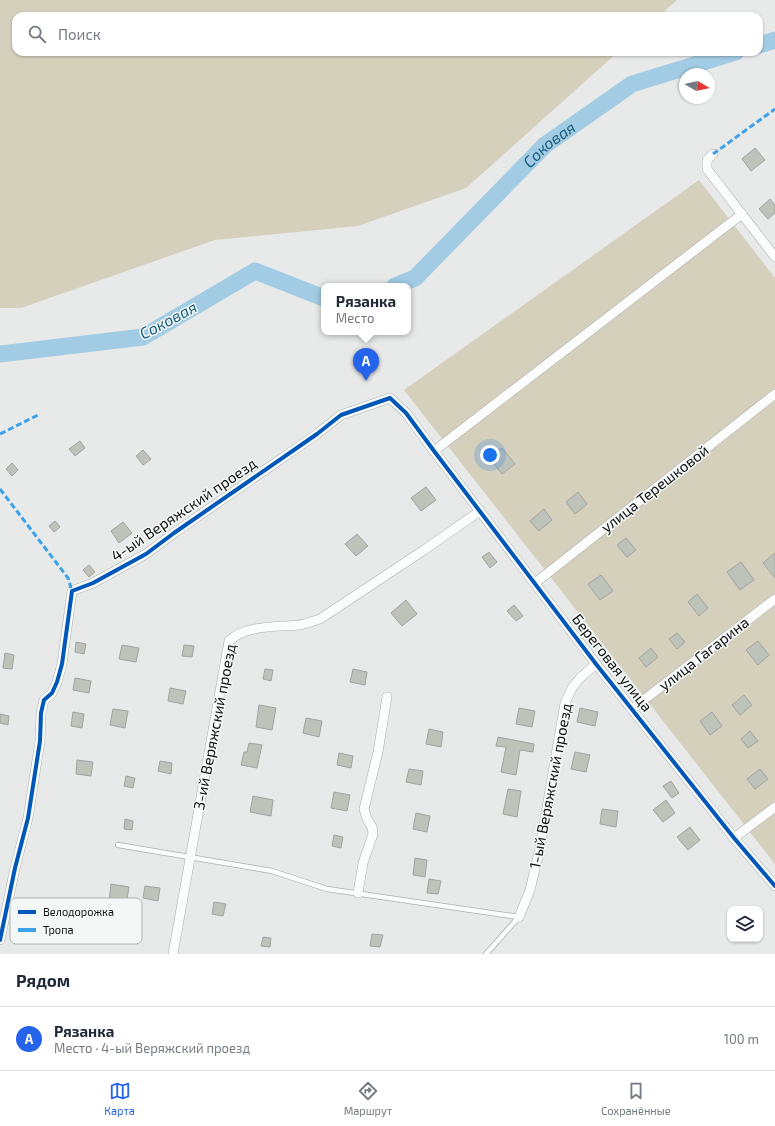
<!DOCTYPE html>
<html lang="ru">
<head>
<meta charset="utf-8">
<style>
	body { margin:0; font-family:"Exo 2",sans-serif; background:#f6f6f7; color:#1f2937 }
	.controls { position:absolute; right:12px; bottom:12px; display:grid; overflow:hidden; border-radius:8px; box-shadow:0 1px 3px #0004 }
	.controls button { width:36px; height:36px; display:grid; place-items:center; padding:0; border:0; border-bottom:1px solid #e0e1e3; background:#fff; color:#1f2937; font:20px sans-serif }
	.compass { position:absolute; left:679px; top:68px; width:36px; height:36px; border-radius:50%; background:#fff; box-shadow:0 1px 3px #0004; rotate:99deg }
	.you { position:absolute; left:490px; top:455px; width:14px; height:14px; margin:-10px; border:3px solid #fff; border-radius:50%; background:#1a73e8; box-shadow:0 0 0 6px #1a73e833 }
	.badge { display:grid; place-items:center; width:26px; height:26px; border-radius:50%; background:#2563eb; color:#fff; font-size:13px; font-weight:700 }
	.pin { position:absolute; translate:-50% -33px; filter:drop-shadow(0 1px 2px #0008) }
	.pin::after { content:''; position:absolute; top:21px; width:14px; height:12px; background:inherit; clip-path:polygon(0 0,100% 0,50% 100%) }
	.popup { position:absolute; left:321px; top:283px; width:90px; height:52px; box-sizing:border-box; display:grid; place-content:center; border-radius:8px; background:#fff; filter:drop-shadow(0 1px 3px #0005); font-size:13px; white-space:nowrap; color:#747a83 }
	.popup b { font-size:15px; color:#1f2937 }
	.popup::after { content:''; position:absolute; left:50%; top:100%; margin-left:-8px; border:8px solid transparent; border-top-color:#fff }
	.list { margin:0; padding:0; list-style:none }
	h2 { display:flex; justify-content:space-between; align-items:center; height:52px; margin:0; padding:0 16px; font-size:17px }
	h2 small { font-size:13px; font-weight:400; color:#747a83 }
	.list li { display:grid; grid-template-columns:26px 1fr auto; gap:12px; align-items:center; box-sizing:border-box; height:64px; padding:0 16px; border-top:1px solid #e0e1e3 }
	.list b { display:block; font-size:15px; white-space:nowrap }
	.list p { margin:0; font-size:13px; white-space:nowrap; color:#747a83 }
	.list em { font-size:13px; font-style:normal; color:#747a83 }
	.icon { flex:none; width:22px; height:22px; fill:none; stroke:currentColor; stroke-width:2; stroke-linecap:round; stroke-linejoin:round }
	.map { position:relative; flex:none; width:775px; height:954px; overflow:hidden }
	.search { position:absolute; background:#fff; box-shadow:0 1px 3px #0004; left:12px; right:12px; top:12px; height:44px; display:flex; align-items:center; gap:10px; box-sizing:border-box; padding:0 14px; border-radius:12px; color:#747a83; font-size:15px }
	.sheet { height:116px; background:#fff }
	nav { display:flex; justify-content:space-around; align-items:center; box-sizing:border-box; height:56px; border-top:1px solid #e0e1e3; background:#fff; font-size:11px; color:#747a83 }
	nav a { display:grid; justify-items:center; gap:2px }
	nav .on { color:#2563eb }
	.map>svg:first-child { display:block }
	.green { fill:#d4d0bc }
	.lines { fill:none; stroke-linecap:round; stroke-linejoin:round }
	.river { stroke:#a2cce3; stroke-width:17 }
	.building { fill:#bdc3b9; stroke:#a1a3a2 }
	.service-casing { stroke:#adafae; stroke-width:6 }
	.minor-casing { stroke:#adafae; stroke-width:10 }
	.service { stroke:#fbfcfc; stroke-width:4.5 }
	.minor { stroke:#fbfcfc; stroke-width:9 }
	.quiet { stroke:#3da1ea; stroke-width:3; stroke-dasharray:6 3; stroke-linecap:butt }
	.cycleway-casing { stroke:#f3f8f6; stroke-width:6 }
	.cycleway { stroke:#0057b8; stroke-width:4 }
	.labels { text-anchor:middle; stroke-width:3; stroke-linejoin:round; paint-order:stroke }
	.street-label { font-size:15px; fill:#101111; stroke:#f3f8f6 }
	.water-label { font-size:16px; font-style:italic; fill:#175e7f; stroke:#f3f8f6 }
	.key { fill:#f3f8f6; stroke:#afb3b1; stroke-width:1 }
	.key-label { font-size:11px; fill:#101111 }
</style>
</head>
<body>
<div class="map">
<svg width="775" height="954" viewBox="0 0 775 954">
	<rect width="100%" height="100%" fill="#e7eae9"/>
	<g class="green">
		<path d="M0 0H677L659 16H16V52H618L466 188 358 226 215 240 21 308H0Z"/>
		<path d="M699 180 775 278V864L404 390Z"/>
	</g>
	<g class="lines">
		<g class="river">
			<path d="M759 45 775 40"/>
			<path id="s1" d="M395 286 415 278 545 145 632 84 736 52"/>
			<path d="M0 354 143 337 255 271 324 298"/>
		</g>
	</g>
	<g class="building">
		<path d="M755 148 765 160 751 171 742 159Z"/>
		<path d="M770 199 775 205V213L768 219 759 209Z"/>
		<path d="M80 441 85 448 75 456 69 449Z"/>
		<path d="M502 448 515 464 502 474 489 457Z"/>
		<path d="M143 450 151 459 143 465 136 456Z"/>
		<path d="M12 463 18 470 12 476 6 469Z"/>
		<path d="M426 487 436 500 421 511 411 498Z"/>
		<path d="M578 492 587 504 575 514 566 502Z"/>
		<path d="M544 509 552 520 539 531 530 521Z"/>
		<path d="M55 521 60 527 54 532 49 526Z"/>
		<path d="M123 522 132 533 119 543 111 531Z"/>
		<path d="M357 534 368 546 356 556 345 544Z"/>
		<path d="M626 538 636 550 627 557 617 545Z"/>
		<path d="M489 552 497 562 490 568 482 557Z"/>
		<path d="M775 553V578L763 563Z"/>
		<path d="M741 562 754 580 740 590 727 572Z"/>
		<path d="M89 565 95 572 89 577 83 570Z"/>
		<path d="M601 575 613 591 600 600 588 584Z"/>
		<path d="M697 594 708 608 699 616 688 602Z"/>
		<path d="M406 600 417 614 402 626 391 613Z"/>
		<path d="M514 605 523 616 516 621 507 611Z"/>
		<path d="M677 633 685 642 677 649 669 639Z"/>
		<path d="M758 641 769 655 758 665 746 650Z"/>
		<path d="M76 642 86 644 84 654 75 652Z"/>
		<path d="M122 645 139 648 136 662 119 659Z"/>
		<path d="M184 645 194 646 192 657 182 656Z"/>
		<path d="M651 648 658 657 646 667 639 658Z"/>
		<path d="M5 653 14 655 12 669 3 668Z"/>
		<path d="M265 669 273 670 271 681 263 679Z"/>
		<path d="M353 669 367 672 365 685 350 682Z"/>
		<path d="M75 678 91 681 89 693 73 690Z"/>
		<path d="M170 688 186 691 183 704 168 701Z"/>
		<path d="M744 695 752 705 740 715 732 705Z"/>
		<path d="M259 705 276 708 272 730 256 727Z"/>
		<path d="M519 708 535 711 532 727 516 724Z"/>
		<path d="M580 708 598 712 595 726 577 722Z"/>
		<path d="M113 709 128 711 125 728 110 725Z"/>
		<path d="M73 712 84 714 82 728 71 726Z"/>
		<path d="M712 712 722 726 710 735 700 721Z"/>
		<path d="M0 714 9 716 8 725 0 723Z"/>
		<path d="M306 718 322 721 319 737 303 733Z"/>
		<path d="M429 729 443 732 441 747 426 744Z"/>
		<path d="M750 731 758 741 748 748 741 739Z"/>
		<path d="M498 737 534 744 533 752 520 750 516 775 501 772 506 747 496 746Z"/>
		<path d="M249 743 262 745 257 768 241 765 244 752H247Z"/>
		<path d="M575 752 590 755 586 772 571 769Z"/>
		<path d="M339 753 353 756 351 768 337 765Z"/>
		<path d="M77 760 93 762 91 776 76 774Z"/>
		<path d="M160 761 172 763 171 774 158 771Z"/>
		<path d="M409 769 423 771 421 785 406 782Z"/>
		<path d="M760 769 768 779 755 789 747 779Z"/>
		<path d="M126 776 135 778 133 788 124 786Z"/>
		<path d="M671 781 679 793 672 798 663 786Z"/>
		<path d="M508 789 521 791 517 817 503 814Z"/>
		<path d="M334 792 350 795 347 811 331 808Z"/>
		<path d="M253 796 273 800 271 816 250 812Z"/>
		<path d="M666 800 675 813 663 822 653 810Z"/>
		<path d="M602 809 618 811 616 827 600 824Z"/>
		<path d="M416 813 430 816 427 832 413 829Z"/>
		<path d="M125 819 133 821 132 830 124 829Z"/>
		<path d="M690 827 700 840 688 850 677 837Z"/>
		<path d="M334 835 343 837 341 848 332 846Z"/>
		<path d="M415 858 427 860 425 877 413 875Z"/>
		<path d="M429 879 441 881 438 894 427 893Z"/>
		<path d="M111 884 129 887 126 905 109 902Z"/>
		<path d="M145 886 160 888 158 901 143 898Z"/>
		<path d="M214 902 226 904 223 916 212 914Z"/>
		<path d="M372 934 383 935 380 947 370 946Z"/>
		<path d="M263 937 271 938 270 947 261 946Z"/>
	</g>
	<g class="lines">
		<defs>
			<g id="service">
				<path d="M118 845 272 871 327 889 519 917"/>
				<path d="M486 954 519 917"/>
			</g>
			<g id="minor">
				<path d="M713 154 707 160V169L775 257"/>
				<path d="M434 451 742 214"/>
				<path d="M535 583 775 394"/>
				<path d="M632 709 775 599"/>
				<path d="M734 838 775 807"/>
				<path d="M358 893 363 863 373 834 372 827 367 819 364 809 378 752 387 697"/>
				<path d="M519 917 530 890 540 848 565 703 572 688 580 678 596 664"/>
				<path d="M0 940 15 868 28 818 40 741 41 713 44 700 52 693 57 682 62 664 72 591 93 583 146 554 174 533 317 434 341 415 390 398 406 413 434 451 596 664 734 838 775 886"/>
				<path d="M173 954 229 641C245 625 277 627 299 625 306 624 313 621 320 619L424 550 480 511"/>
			</g>
		</defs>
		<use href="#service" class="service-casing"/>
		<use href="#minor" class="minor-casing"/>
		<use href="#service" class="service"/>
		<use href="#minor" class="minor"/>
		<g class="quiet">
			<path d="M713 154 775 109"/>
			<path d="M0 434 38 415"/>
			<path d="M0 489 68 578 72 591"/>
		</g>
		<defs>
			<path id="cycleway" d="M0 940 15 868 28 818 40 741 41 713 44 700 52 693 57 682 62 664 72 591 93 583 146 554 174 533 317 434 341 415 390 398 406 413 434 451 596 664 734 838 775 886"/>
		</defs>
		<use href="#cycleway" class="cycleway-casing"/>
		<use href="#cycleway" class="cycleway"/>
	</g>
	<g class="labels">
		<g class="street-label">
			<text transform="translate(655 489) rotate(-38)" y="5">улица Терешковой</text>
			<text transform="translate(184 510) rotate(-34)" y="5">4-ый Веряжский проезд</text>
			<text transform="translate(704 654) rotate(-38)" y="5">улица Гагарина</text>
			<text transform="translate(612 663) rotate(52)" y="5">Береговая улица</text>
			<text transform="translate(215 727) rotate(-79)" y="5">3-ий Веряжский проезд</text>
			<text transform="translate(551 786) rotate(-79)" y="5">1-ый Веряжский проезд</text>
		</g>
		<g class="water-label">
			<text dy="6" stroke="none"><textPath href="#s1" startOffset="211">Соковая</textPath></text>
			<text transform="translate(168 320) rotate(-28)" y="6">Соковая</text>
		</g>
	</g>
	<rect x="10" y="898" width="132" height="46" rx="6" class="key"/>
	<rect x="18" y="910" width="18" height="4" fill="#0057b8"/>
	<rect x="18" y="928" width="18" height="4" fill="#3da1ea"/>
	<g class="key-label">
		<text x="43" y="916">Велодорожка</text>
		<text x="43" y="934">Тропа</text>
	</g>
</svg>
<div class="controls">
<button><svg class="icon" aria-label="layers" viewBox="0 0 24 24"><path d="M12 4l9 5-9 5-9-5zM3 14l9 5 9-5"/></svg></button>
</div>
<svg class="compass" viewBox="-18 -18 36 36"><path d="M0-13l5 13h-10z" fill="#e53935"/><path d="M0 13l5-13h-10z" fill="#747a83"/></svg>
<div class="you"></div>
<div class="pin badge" style="left:366px;top:381px">A</div>
<div class="popup"><b>Рязанка</b>Место</div>
<div class="search"><svg class="icon" aria-label="search" viewBox="0 0 24 24"><circle cx="10" cy="10" r="6"/><path d="M15 15l6 6"/></svg>Поиск</div>
</div>
<section class="sheet">
<h2>Рядом<small></small></h2>
<ul class="list">
<li><span class="badge">A</span><div><b>Рязанка</b><p>Место · 4-ый Веряжский проезд</p></div><em>100 m</em></li>
</ul>
</section>
<nav>
<a class="on"><svg class="icon" aria-label="map" viewBox="0 0 24 24"><path d="M3 6l6-2 6 2 6-2v14l-6 2-6-2-6 2zM9 4v14M15 6v14"/></svg>Карта</a>
<a><svg class="icon" aria-label="directions" viewBox="0 0 24 24"><path d="M12 3l9 9-9 9-9-9zM9 14v-3h6M13 9l2 2-2 2"/></svg>Маршрут</a>
<a><svg class="icon" aria-label="saved" viewBox="0 0 24 24"><path d="M7 4h10v16l-5-4-5 4z"/></svg>Сохранённые</a>
</nav>
</body>
</html>
